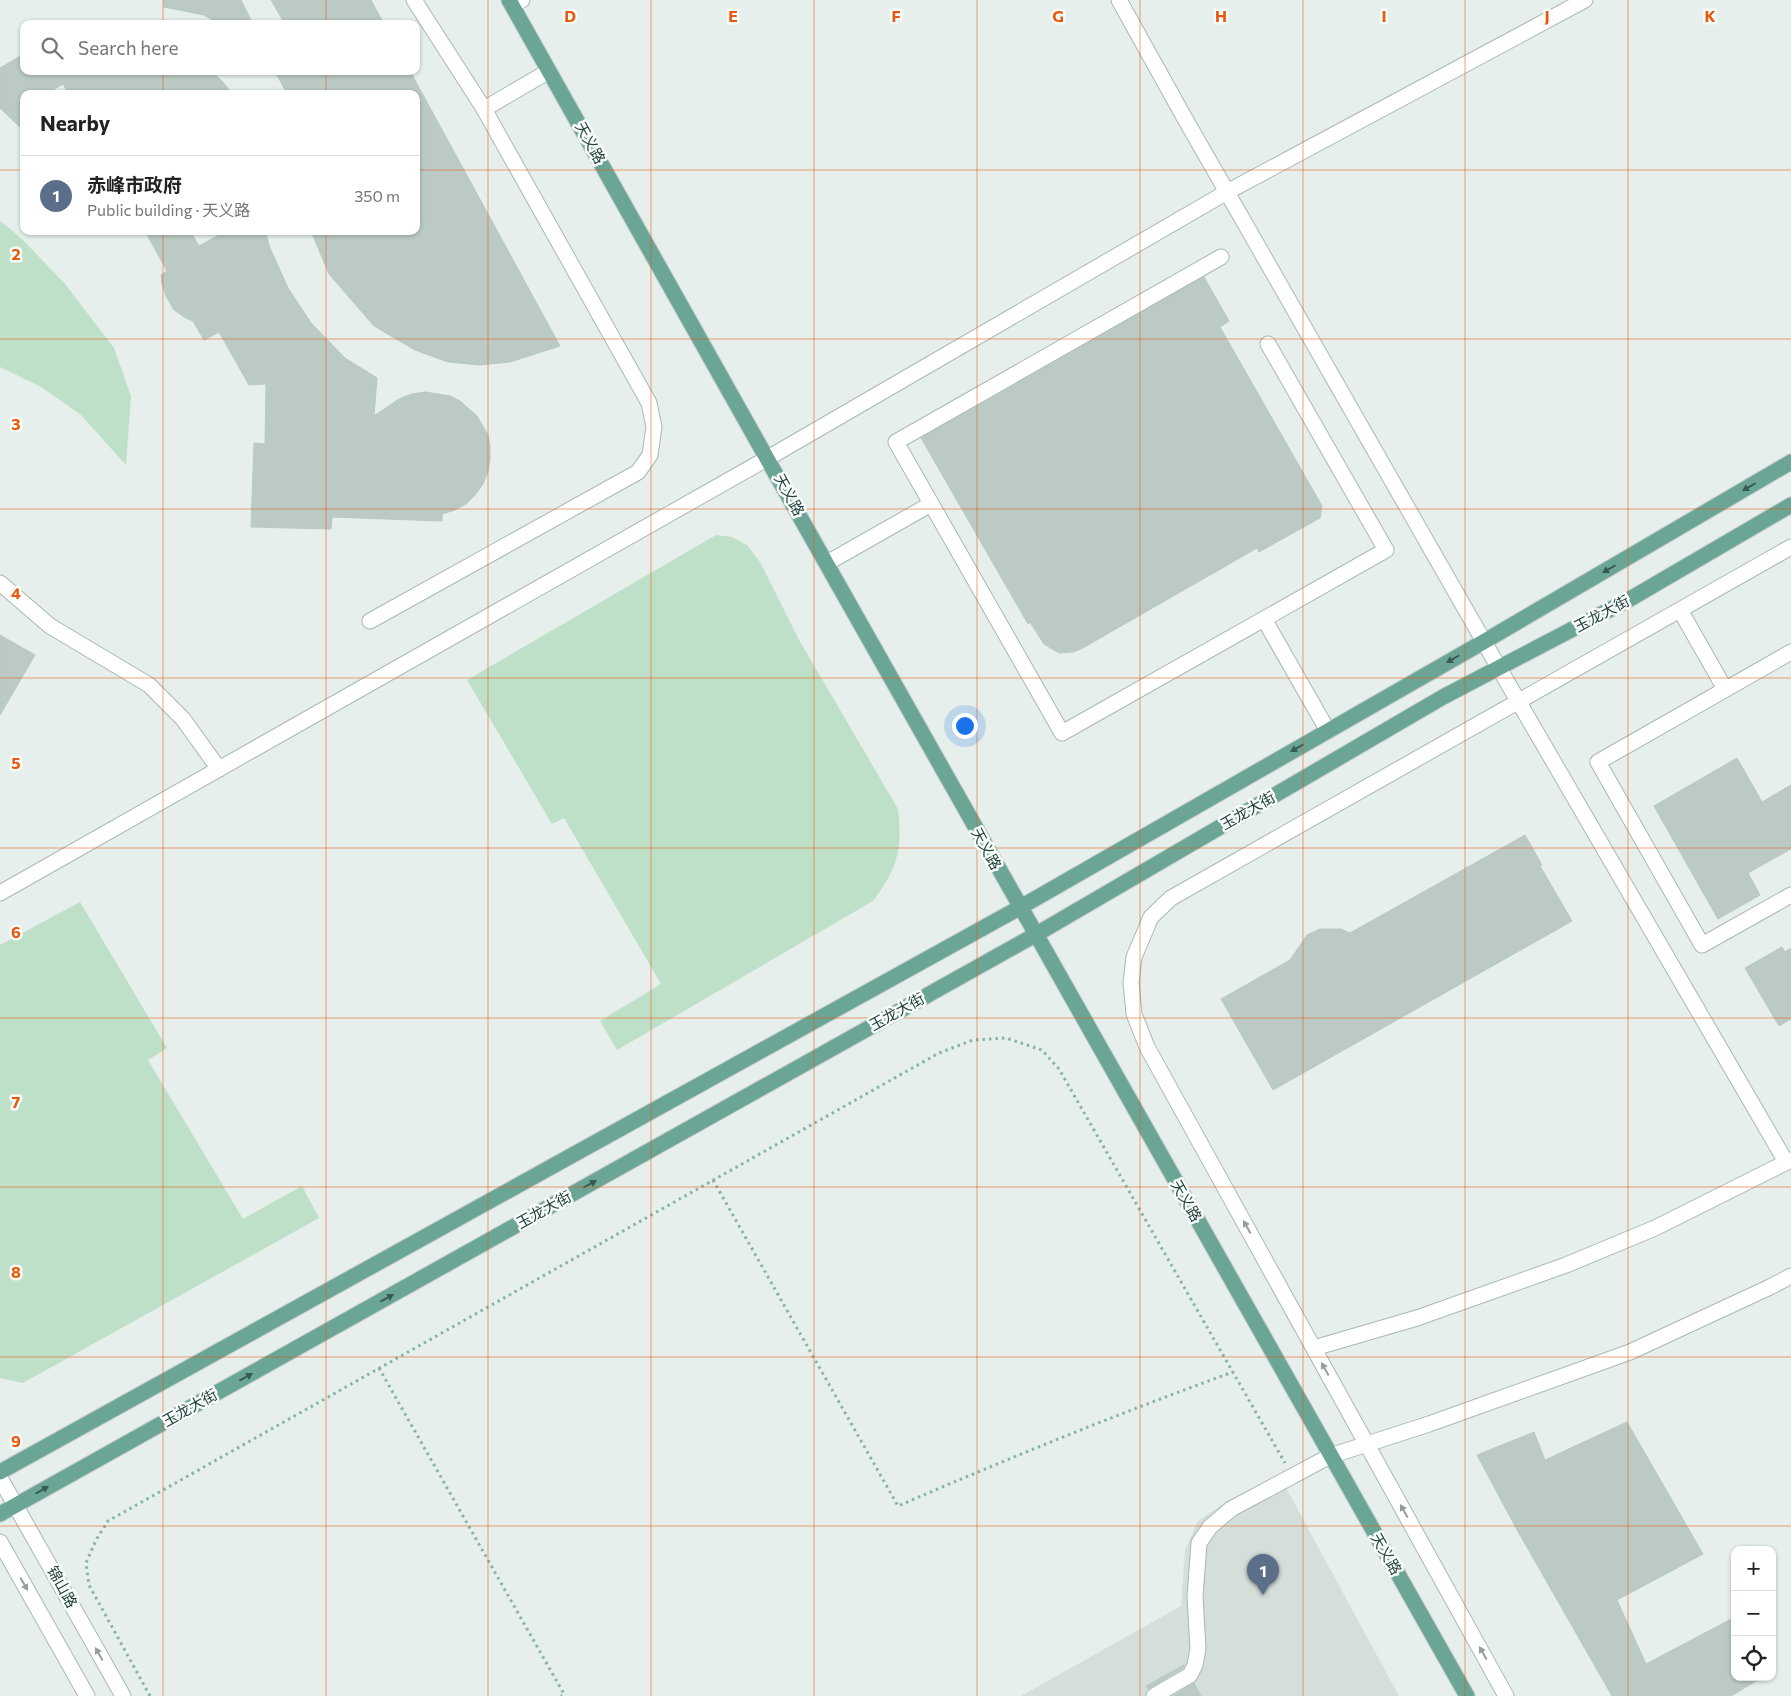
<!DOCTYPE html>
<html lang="en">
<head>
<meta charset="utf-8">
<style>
	body { margin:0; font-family:Commissioner,"Noto Sans SC",sans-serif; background:#f6f6f6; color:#222 }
	.controls { position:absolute; right:15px; bottom:15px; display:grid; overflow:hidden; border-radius:10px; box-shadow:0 1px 4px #0004 }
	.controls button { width:45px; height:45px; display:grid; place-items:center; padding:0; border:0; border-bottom:1px solid #e0e0e0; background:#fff; color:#222; font:25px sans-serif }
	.you { position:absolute; left:964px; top:725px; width:18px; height:18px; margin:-12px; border:4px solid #fff; border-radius:50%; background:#1a73e8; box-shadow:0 0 0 8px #1a73e833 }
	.badge { display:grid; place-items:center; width:32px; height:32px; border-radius:50%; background:#804e3d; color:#fff; font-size:16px; font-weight:700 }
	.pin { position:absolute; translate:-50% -41px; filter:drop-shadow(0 1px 2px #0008) }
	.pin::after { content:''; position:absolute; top:26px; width:18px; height:15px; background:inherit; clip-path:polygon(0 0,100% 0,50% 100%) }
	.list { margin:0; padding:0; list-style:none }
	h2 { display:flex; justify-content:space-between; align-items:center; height:65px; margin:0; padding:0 20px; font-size:21px }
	h2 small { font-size:16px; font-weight:400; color:#767676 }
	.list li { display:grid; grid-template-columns:32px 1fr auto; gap:15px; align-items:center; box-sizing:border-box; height:80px; padding:0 20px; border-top:1px solid #e0e0e0 }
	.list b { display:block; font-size:19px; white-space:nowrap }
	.list p { margin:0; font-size:16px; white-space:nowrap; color:#767676 }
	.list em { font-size:16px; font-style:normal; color:#767676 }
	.icon { flex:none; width:28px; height:28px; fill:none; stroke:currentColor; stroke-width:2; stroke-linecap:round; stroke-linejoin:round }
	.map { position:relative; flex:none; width:1791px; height:1696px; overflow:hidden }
	.search { position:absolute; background:#fff; box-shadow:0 1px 4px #0004; left:20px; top:20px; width:400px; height:55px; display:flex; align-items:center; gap:12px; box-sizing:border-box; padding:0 18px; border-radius:10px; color:#767676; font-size:19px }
	.panel { position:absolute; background:#fff; box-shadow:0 1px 4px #0004; left:20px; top:90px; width:400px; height:145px; border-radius:10px }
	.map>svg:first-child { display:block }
	.built { fill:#d4dfda }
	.green { fill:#bfe0c8 }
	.building { fill:#bbcac4; stroke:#b8c9c2 }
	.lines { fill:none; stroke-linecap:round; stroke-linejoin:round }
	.minor-casing { stroke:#a8b8b2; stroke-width:17 }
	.major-casing { stroke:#c2cac8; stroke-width:17 }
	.path { stroke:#86b3a5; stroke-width:3; stroke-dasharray:2.5 4; stroke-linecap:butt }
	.minor { stroke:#fff; stroke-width:15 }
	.major { stroke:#6aa596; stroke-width:15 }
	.oneway { fill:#365b51 }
	.oneway2 { fill:#92a09c }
	.grid { fill:none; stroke:#e8590c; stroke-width:1; stroke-opacity:0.55 }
	.labels { text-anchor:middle; stroke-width:5; stroke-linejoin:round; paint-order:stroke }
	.street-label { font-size:15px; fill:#24423a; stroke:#f7fbf9 }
	.grid-label { font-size:16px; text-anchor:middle; font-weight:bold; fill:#e8590c; stroke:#f7fbf9; stroke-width:5; stroke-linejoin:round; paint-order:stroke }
</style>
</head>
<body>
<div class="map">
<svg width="1791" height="1696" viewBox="0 0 1791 1696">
	<rect width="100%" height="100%" fill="#e6efeb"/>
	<path class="built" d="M1279 1475 1399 1696H1021L1181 1606 1185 1550 1198 1521 1227 1501Z"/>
	<g class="green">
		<path d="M0 221 20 237 65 284 114 348 131 396 126 465 81 415 41 387 0 367Z"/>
		<path d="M716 535 732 537 747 545 760 562 798 638 898 809C903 849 897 869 873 901L617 1050 600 1021 661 984 564 818 552 824 467 680Z"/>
		<path d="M80 902 167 1048 148 1060 243 1219 302 1186 319 1218 23 1383 0 1378V945Z"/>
	</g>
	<g class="building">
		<path d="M164 0H241L253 24H219L204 15 164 7Z"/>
		<path d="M271 0H371L384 24H285Z"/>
		<path d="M24 54V71H211L223 82 232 94H69L63 84 46 94H24V131L0 108V68Z"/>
		<path d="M275 71H410L560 346 510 362 479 365 448 362 415 350 374 326 329 274 311 231H416V94H287Z"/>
		<path d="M145 231H190L199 246 226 231H265L270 248 288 288 311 323 345 358 377 378 374 416 399 399 412 394 425 392 450 396 460 401 477 416 488 435 490 446V459L488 472 483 484 475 495 466 504 455 510 442 514V521L332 517 331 529 251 527 254 443 265 444 266 384 249 385 219 332 204 340 193 321 186 318 174 310 166 296 162 284 161 275 167 271Z"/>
		<path d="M1204 277 1229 321 1220 327 1322 506 1320 518 1259 552 1257 548 1081 649 1073 652 1059 653 1044 644 1030 622 1028 624 921 438Z"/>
		<path d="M0 635 35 655 0 715Z"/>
		<path d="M1737 758 1762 802 1791 785V849L1748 873 1760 895 1718 919 1654 806Z"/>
		<path d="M1525 835 1542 865 1540 866 1572 921 1273 1090 1221 999 1290 960 1307 935 1320 929H1341L1350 933Z"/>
		<path d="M1782 947 1785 952 1791 948V1019L1779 1026 1745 968Z"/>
		<path d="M1627 1422 1703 1554 1617 1600 1646 1664 1735 1617V1677H1763L1731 1696H1612L1516 1528 1477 1455 1534 1432 1545 1460Z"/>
		<path d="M1184 1665 1183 1668 1148 1689 1146 1686Z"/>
		<path d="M1194 1683 1201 1696H1173Z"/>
	</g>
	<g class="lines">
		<defs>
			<g id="minor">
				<path d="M1119 0 1184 117 1499 668 1786 1162"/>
				<path d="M512 5 522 0"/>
				<path d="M484 109 549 71"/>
				<path d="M1221 257 896 442 1062 733 1386 550 1268 344"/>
				<path d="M827 563 931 504"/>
				<path d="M0 583 50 626 149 685 183 719 219 769"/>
				<path d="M1680 610 1725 689"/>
				<path d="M1264 619 1328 731"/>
				<path d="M370 621 638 472 650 455 654 427 649 403 484 109 414 0"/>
				<path d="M1791 652 1598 762 1702 945 1791 895"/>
				<path d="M0 893 768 458 1227 192 1585 0"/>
				<path d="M1314 1348 1417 1318 1566 1265 1655 1228 1791 1160"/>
				<path d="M0 1478 123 1696"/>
				<path d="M0 1542 87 1696"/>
				<path d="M1154 1696 1190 1675 1195 1665 1198 1649 1195 1597 1199 1543 1210 1527 1231 1509 1330 1456 1429 1424 1630 1352 1770 1287 1791 1276"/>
				<path d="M1506 1696 1147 1047 1134 1014 1131 983 1134 957 1151 917 1171 898 1791 547"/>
			</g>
			<g id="major">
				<path d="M509 0C827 566 1146 1131 1467 1696"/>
				<path d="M0 1472 1019 908 1485 641 1791 462"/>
				<path d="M0 1514 1035 935 1443 697 1630 599 1791 505"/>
			</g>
		</defs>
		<use href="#minor" class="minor-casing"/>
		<use href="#major" class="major-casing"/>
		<g class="path">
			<path d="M713 1180 898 1506C1009 1458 1120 1413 1233 1372"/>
			<path d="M379 1368 564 1694 561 1696"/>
			<path d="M150 1696 89 1585 86 1563 96 1540 108 1521 939 1053 973 1040 1006 1038 1042 1050 1059 1069 1285 1463"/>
		</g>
		<use href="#minor" class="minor"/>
		<use href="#major" class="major"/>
	</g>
	<defs><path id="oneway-solid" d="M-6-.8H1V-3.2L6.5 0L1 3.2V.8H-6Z" transform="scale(1.25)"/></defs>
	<g class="oneway">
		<use href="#oneway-solid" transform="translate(1749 487) rotate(150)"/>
		<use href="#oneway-solid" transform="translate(1609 569) rotate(150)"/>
		<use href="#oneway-solid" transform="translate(1453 659) rotate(150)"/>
		<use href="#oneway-solid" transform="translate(1297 748) rotate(150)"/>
		<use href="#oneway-solid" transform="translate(590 1184) rotate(-29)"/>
		<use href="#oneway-solid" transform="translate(387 1298) rotate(-29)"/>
		<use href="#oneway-solid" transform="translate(246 1377) rotate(-29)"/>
		<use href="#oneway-solid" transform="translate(42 1490) rotate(-30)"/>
	</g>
	<g class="oneway2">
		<use href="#oneway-solid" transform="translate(1247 1227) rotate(-119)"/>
		<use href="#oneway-solid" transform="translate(1325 1369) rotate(-119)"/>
		<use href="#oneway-solid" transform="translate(1404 1511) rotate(-119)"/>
		<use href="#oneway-solid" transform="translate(24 1584) rotate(61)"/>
		<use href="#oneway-solid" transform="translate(1483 1653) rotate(-119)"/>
		<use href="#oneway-solid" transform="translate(99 1654) rotate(-119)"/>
	</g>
	<path class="grid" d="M163 0V24M326 0V24M488 0V1696M651 0V1696M814 0V1696M977 0V1696M1140 0V1696M1303 0V1696M1465 0V1696M1628 0V1696M163 71V94M326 71V94M0 170H24M416 170H1791M163 231V1696M326 231V1696M0 339H1791M0 509H1791M0 678H1791M0 848H1791M0 1018H1791M0 1187H1791M0 1357H1791M0 1526H1791"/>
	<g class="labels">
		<g class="street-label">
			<text transform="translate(590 143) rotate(61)" y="5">天义路</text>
			<text transform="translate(789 495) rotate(61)" y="5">天义路</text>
			<text transform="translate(1602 614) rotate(-28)" y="5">玉龙大街</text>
			<text transform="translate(1248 811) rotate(-30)" y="5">玉龙大街</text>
			<text transform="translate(986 849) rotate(61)" y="5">天义路</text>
			<text transform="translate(897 1012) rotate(-29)" y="5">玉龙大街</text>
			<text transform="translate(1186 1201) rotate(60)" y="5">天义路</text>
			<text transform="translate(544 1210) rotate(-29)" y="5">玉龙大街</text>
			<text transform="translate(190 1408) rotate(-29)" y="5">玉龙大街</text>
			<text transform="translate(1386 1554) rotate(60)" y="5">天义路</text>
			<text transform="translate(62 1587) rotate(61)" y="5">锦山路</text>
		</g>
	</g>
	<g class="grid-label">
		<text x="570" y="22">D</text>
		<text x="733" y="22">E</text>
		<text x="896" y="22">F</text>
		<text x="1058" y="22">G</text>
		<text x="1221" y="22">H</text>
		<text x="1384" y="22">I</text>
		<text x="1547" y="22">J</text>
		<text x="1710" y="22">K</text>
		<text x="16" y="260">2</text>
		<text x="16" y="430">3</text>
		<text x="16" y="599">4</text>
		<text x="16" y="769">5</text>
		<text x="16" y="938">6</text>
		<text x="16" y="1108">7</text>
		<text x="16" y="1278">8</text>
		<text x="16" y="1447">9</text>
	</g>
</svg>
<div class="controls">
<button>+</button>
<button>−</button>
<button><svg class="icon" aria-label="locate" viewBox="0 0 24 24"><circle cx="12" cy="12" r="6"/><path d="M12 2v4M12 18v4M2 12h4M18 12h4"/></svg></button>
</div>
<div class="you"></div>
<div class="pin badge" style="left:1263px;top:1595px;background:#5c6f8a">1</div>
<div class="search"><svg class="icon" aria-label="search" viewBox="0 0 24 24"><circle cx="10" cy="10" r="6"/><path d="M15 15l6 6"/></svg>Search here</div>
<section class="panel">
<h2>Nearby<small></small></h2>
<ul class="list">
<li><span class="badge" style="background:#5c6f8a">1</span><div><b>赤峰市政府</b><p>Public building · 天义路</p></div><em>350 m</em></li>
</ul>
</section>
</div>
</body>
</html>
